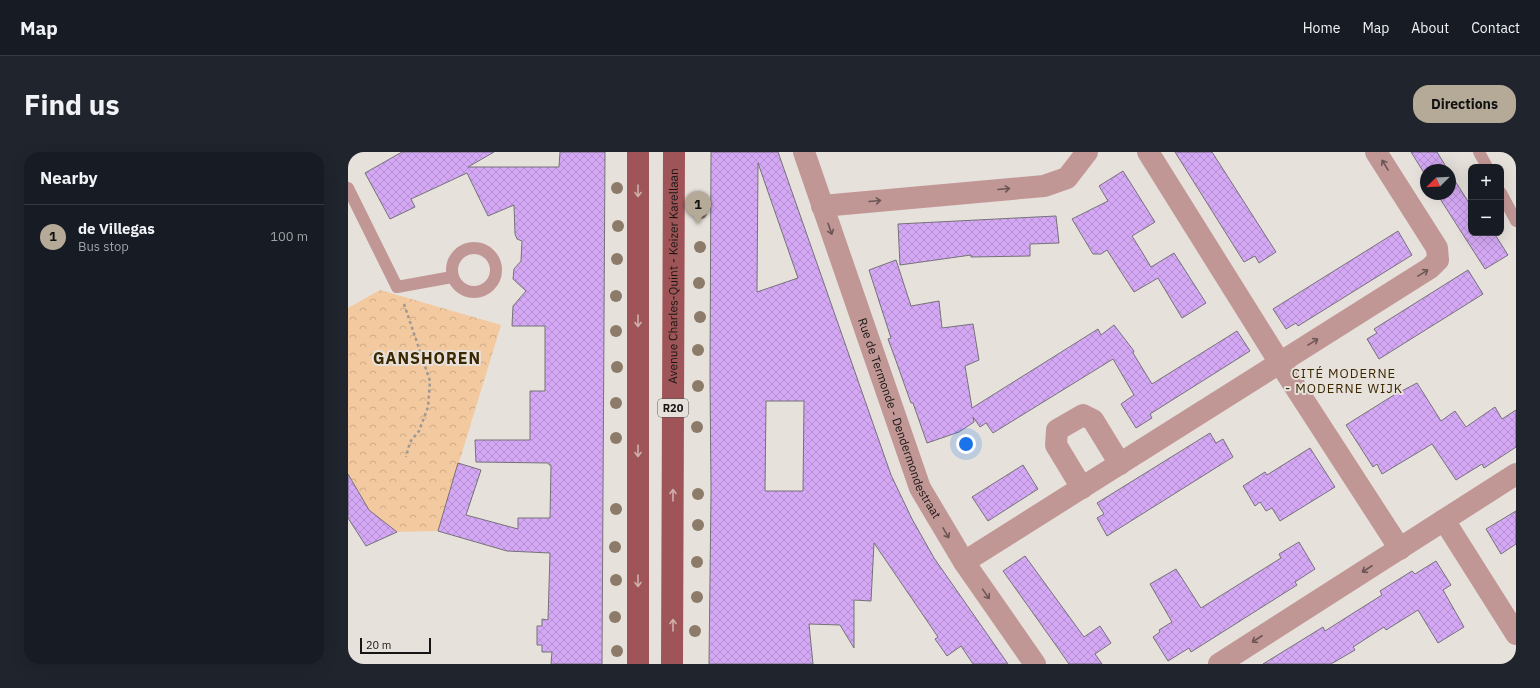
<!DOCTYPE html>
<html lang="en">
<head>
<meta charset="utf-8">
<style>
	body { margin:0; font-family:"IBM Plex Sans",sans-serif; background:#20242c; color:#f1f3f6 }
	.controls { position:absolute; right:12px; top:12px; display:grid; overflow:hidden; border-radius:8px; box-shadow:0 4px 16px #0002 }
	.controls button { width:36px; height:36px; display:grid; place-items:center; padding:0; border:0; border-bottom:1px solid #363941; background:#171b24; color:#f1f3f6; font:20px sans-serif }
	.compass { position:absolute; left:1072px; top:12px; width:36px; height:36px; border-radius:50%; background:#171b24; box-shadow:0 4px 16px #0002; rotate:246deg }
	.scale { position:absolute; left:12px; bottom:10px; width:71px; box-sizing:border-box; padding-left:4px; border:2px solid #171514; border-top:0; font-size:11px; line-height:14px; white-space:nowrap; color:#171514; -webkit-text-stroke:3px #e7e1dc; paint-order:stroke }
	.you { position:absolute; left:618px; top:292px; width:14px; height:14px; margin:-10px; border:3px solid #fff; border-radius:50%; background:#1a73e8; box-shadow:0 0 0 6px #1a73e833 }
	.badge { display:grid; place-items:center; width:26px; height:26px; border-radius:50%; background:#b5aa97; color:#111; font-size:13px; font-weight:700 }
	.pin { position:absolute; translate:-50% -33px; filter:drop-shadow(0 1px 2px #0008) }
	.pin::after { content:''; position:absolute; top:21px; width:14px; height:12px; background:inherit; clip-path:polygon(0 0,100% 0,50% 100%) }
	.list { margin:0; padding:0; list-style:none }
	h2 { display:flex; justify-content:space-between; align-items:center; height:52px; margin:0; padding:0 16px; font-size:17px }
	h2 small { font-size:13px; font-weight:400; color:#9ea1a6 }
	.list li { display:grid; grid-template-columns:26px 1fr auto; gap:12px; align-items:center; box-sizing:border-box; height:64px; padding:0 16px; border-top:1px solid #363941 }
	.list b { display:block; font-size:15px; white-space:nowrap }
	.list p { margin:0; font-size:13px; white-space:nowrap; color:#9ea1a6 }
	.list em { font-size:13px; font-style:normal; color:#9ea1a6 }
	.map { position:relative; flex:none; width:1168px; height:512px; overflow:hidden; border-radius:16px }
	header { display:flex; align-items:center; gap:24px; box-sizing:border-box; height:56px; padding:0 20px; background:#171b24; border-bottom:1px solid #363941 }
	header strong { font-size:19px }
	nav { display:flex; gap:22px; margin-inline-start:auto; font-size:14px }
	.intro { display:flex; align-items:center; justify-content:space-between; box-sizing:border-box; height:96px; padding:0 24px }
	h1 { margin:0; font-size:28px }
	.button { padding:10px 18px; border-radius:16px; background:#b5aa97; color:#111; font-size:14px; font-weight:700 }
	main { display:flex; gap:24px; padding:0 24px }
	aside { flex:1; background:#171b24; border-radius:16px; box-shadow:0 4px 16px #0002 }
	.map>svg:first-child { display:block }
	.forest { fill:url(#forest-crowns) }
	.building { fill:url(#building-cross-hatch); stroke:#757278; fill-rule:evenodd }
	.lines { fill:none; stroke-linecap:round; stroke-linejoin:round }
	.path { stroke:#9e9995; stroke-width:2.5; stroke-dasharray:3 3; stroke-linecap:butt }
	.service { stroke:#c19796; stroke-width:12 }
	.minor { stroke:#c19796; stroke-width:22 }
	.primary { stroke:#9f5557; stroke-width:22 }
	.tree { fill:#8c7b68 }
	.oneway { stroke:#6c5655 }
	.oneway2 { stroke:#ceb0ad }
	.labels { text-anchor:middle; stroke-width:4; stroke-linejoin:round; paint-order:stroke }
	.shield { fill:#e7e1dc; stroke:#555250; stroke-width:1 }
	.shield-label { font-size:11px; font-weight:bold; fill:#171514 }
	.street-label { font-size:12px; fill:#171514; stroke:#e7e1dc }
	.neighbourhood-label { font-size:13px; letter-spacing:1px; fill:#3b2800; stroke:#e7e1dc }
	.district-label { font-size:16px; font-weight:bold; letter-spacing:1px; fill:#3b2800; stroke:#e7e1dc }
</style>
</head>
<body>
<header>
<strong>Map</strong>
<nav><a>Home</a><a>Map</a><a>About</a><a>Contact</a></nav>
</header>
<div class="intro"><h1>Find us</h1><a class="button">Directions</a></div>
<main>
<aside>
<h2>Nearby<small></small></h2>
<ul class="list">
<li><span class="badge">1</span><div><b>de Villegas</b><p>Bus stop</p></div><em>100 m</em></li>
</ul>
</aside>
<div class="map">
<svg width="1168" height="512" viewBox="0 0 1168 512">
	<defs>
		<pattern id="forest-crowns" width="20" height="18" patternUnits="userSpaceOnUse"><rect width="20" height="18" fill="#f3c99f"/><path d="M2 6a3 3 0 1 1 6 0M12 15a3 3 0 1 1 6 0" fill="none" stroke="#d0ac88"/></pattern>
		<pattern id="building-cross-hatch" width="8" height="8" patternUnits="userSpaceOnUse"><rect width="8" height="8" fill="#d4a8f4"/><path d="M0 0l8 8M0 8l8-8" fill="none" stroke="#b590d0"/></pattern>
	</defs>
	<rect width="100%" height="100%" fill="#e7e1dc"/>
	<path class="forest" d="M32 138 153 173 90 379 49 380 21 358 0 322V156Z"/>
	<g class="building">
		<path d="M54 0H146L120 15H211L212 0H257L254 512H203L204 500H194V493H189V474H194V467L200 468 202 401 159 399 90 379 110 311 133 318 118 363 170 377V366H202L203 313H201V311L128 310 127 288H182V239H197V174H164L165 154 178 139 165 127 166 117 173 109 174 89 169 87 167 82 166 53 140 64 119 21 63 47 67 55 42 67 17 21Z"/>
		<path d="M363 0H430L543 323 564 367 586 406 660 512H625L613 494 599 504 587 487 590 485 526 391 523 449 506 448V496L492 473 461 472 465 512H361L363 339 362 224ZM410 11 450 126 409 140ZM418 249H456L455 339H417Z"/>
		<path d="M827 0H864L928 100 911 111 907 104 896 110Z"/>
		<path d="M1063 0H1089L1100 18H1078V24Z"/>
		<path d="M775 19 807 70 784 84 794 100 803 115 826 101 858 151 834 166 810 126 786 140 759 98 753 102H745L724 67 760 49 751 34Z"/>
		<path d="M1102 21 1123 54V81H1146L1160 103 1137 117 1089 42H1102Z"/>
		<path d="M708 64 711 91 682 92V104L623 105V103L552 113 550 72Z"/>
		<path d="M1050 79 1064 103 950 174 948 171 938 177 925 157Z"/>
		<path d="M548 108 563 154 591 149 594 176 625 172 631 208 617 214 624 256 750 177 753 183 766 173 786 199 785 201 804 232 889 179 902 199 802 262 804 266 788 276 773 252 786 243 765 207 645 281 638 271 632 275 625 265 626 270 611 280 579 291 565 251H563L547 206 540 187 543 186 521 118Z"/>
		<path d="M1120 118 1135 142 1031 207 1019 187 1029 181 1026 177Z"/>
		<path d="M1069 231 1093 269 1107 259 1118 275 1147 255 1154 267 1168 258V295L1136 316 1134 312 1108 328 1084 292 1034 322 1029 312 1025 315 998 273 1046 243Z"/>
		<path d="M862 281 868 291 875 287 885 305 759 384 749 366 756 362 749 351Z"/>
		<path d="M962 296 987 335 932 369 924 356 918 359 912 350 907 354 895 334 917 320 919 323Z"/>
		<path d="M675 313 690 337 640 369 624 345Z"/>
		<path d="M0 322 21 358 49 380 18 394 0 366Z"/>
		<path d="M1168 359V392L1153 402 1138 377Z"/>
		<path d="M951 390 967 417 947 430 949 433 843 500 841 496 820 509 805 485 812 480 811 478 824 470 802 432 828 417 853 456 933 406 931 402Z"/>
		<path d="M677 404 736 485 752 474 763 491 747 502 754 512H721L707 492 655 419Z"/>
		<path d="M1088 409 1103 433 1095 438 1116 475 1090 491 1070 458 1038 478 1036 475 1005 495 1007 498 983 512H915L975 475 977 479 1007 460 1034 443 1032 439 1064 419 1067 422Z"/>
	</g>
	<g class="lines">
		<path class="path" d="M56 152 82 229 80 255 71 279 62 290 58 305"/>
		<g class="service">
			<path d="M1131 0 1139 15"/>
			<path d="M0 36 49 135 104 125"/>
			<path d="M1153 41 1168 69"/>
			<circle cx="126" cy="118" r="22"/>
		</g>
		<g class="minor">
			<path id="s1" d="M456 0 572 336 616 410 687 512"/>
			<path d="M800 0 942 227 1052 397"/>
			<path d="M474 54 696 34 719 26 739 0"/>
			<path d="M734 336 708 293 709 278 735 263 745 268 772 312"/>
			<path d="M1096 368 1168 482"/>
			<path d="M616 410 1082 116 1090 108 1089 96 1028 0"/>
			<path d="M871 512 1168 322"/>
		</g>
		<g class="primary">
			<path d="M290 0V512"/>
			<path id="s2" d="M324 512 326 0"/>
		</g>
	</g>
	<g class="tree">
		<circle cx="269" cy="36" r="6"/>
		<circle cx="353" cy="61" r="6"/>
		<circle cx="270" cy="74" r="6"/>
		<circle cx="352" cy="95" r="6"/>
		<circle cx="269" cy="107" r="6"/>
		<circle cx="351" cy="131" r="6"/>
		<circle cx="268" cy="144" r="6"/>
		<circle cx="352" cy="165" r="6"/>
		<circle cx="268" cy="179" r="6"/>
		<circle cx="350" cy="198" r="6"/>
		<circle cx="269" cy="215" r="6"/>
		<circle cx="350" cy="234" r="6"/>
		<circle cx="268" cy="251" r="6"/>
		<circle cx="349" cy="275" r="6"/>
		<circle cx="268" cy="286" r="6"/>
		<circle cx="350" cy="342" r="6"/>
		<circle cx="268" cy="357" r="6"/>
		<circle cx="350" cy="373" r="6"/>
		<circle cx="267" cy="395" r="6"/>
		<circle cx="349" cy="410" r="6"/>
		<circle cx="268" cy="428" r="6"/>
		<circle cx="349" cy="445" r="6"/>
		<circle cx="267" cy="465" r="6"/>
		<circle cx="347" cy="479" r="6"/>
		<circle cx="269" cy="499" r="6"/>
	</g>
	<defs><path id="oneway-shaft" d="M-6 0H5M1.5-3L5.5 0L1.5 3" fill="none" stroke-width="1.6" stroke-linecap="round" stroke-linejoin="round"/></defs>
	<g class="oneway">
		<use href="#oneway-shaft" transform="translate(1037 13) rotate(-122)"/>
		<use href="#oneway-shaft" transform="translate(656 37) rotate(-5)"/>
		<use href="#oneway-shaft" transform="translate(527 49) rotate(-5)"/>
		<use href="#oneway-shaft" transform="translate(482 77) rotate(71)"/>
		<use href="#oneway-shaft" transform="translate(1075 121) rotate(-32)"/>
		<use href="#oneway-shaft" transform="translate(965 190) rotate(-32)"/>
		<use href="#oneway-shaft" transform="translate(598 381) rotate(60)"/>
		<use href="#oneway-shaft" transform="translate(1019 417) rotate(147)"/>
		<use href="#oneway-shaft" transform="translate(638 442) rotate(55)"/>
		<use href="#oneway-shaft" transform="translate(909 487) rotate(147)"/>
	</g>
	<g class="oneway2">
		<use href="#oneway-shaft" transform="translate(290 39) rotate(90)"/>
		<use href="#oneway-shaft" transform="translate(290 169) rotate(90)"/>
		<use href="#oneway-shaft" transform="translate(290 299) rotate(90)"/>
		<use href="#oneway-shaft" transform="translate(325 343) rotate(-90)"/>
		<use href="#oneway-shaft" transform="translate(290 429) rotate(90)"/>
		<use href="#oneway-shaft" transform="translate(325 473) rotate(-90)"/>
	</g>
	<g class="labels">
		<rect class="shield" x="310" y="247" width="30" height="18" rx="3"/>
		<g class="shield-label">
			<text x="325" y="260">R20</text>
		</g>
		<g class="street-label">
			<text dy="4" stroke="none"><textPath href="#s2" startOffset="388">Avenue Charles-Quint - Keizer Karellaan</textPath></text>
			<text dy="4" stroke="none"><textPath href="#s1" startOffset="283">Rue de Termonde - Dendermondestraat</textPath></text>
		</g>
		<g class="neighbourhood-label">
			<text x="996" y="226">CITÉ MODERNE<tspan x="996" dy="15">- MODERNE WIJK</tspan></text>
		</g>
		<g class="district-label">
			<text x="79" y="212">GANSHOREN</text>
		</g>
	</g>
</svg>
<div class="controls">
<button>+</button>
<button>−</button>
</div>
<svg class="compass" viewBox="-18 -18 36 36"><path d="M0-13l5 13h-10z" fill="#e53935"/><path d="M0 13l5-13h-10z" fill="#9ea1a6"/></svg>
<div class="scale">20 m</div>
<div class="you"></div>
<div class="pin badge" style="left:350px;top:72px">1</div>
</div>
</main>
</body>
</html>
